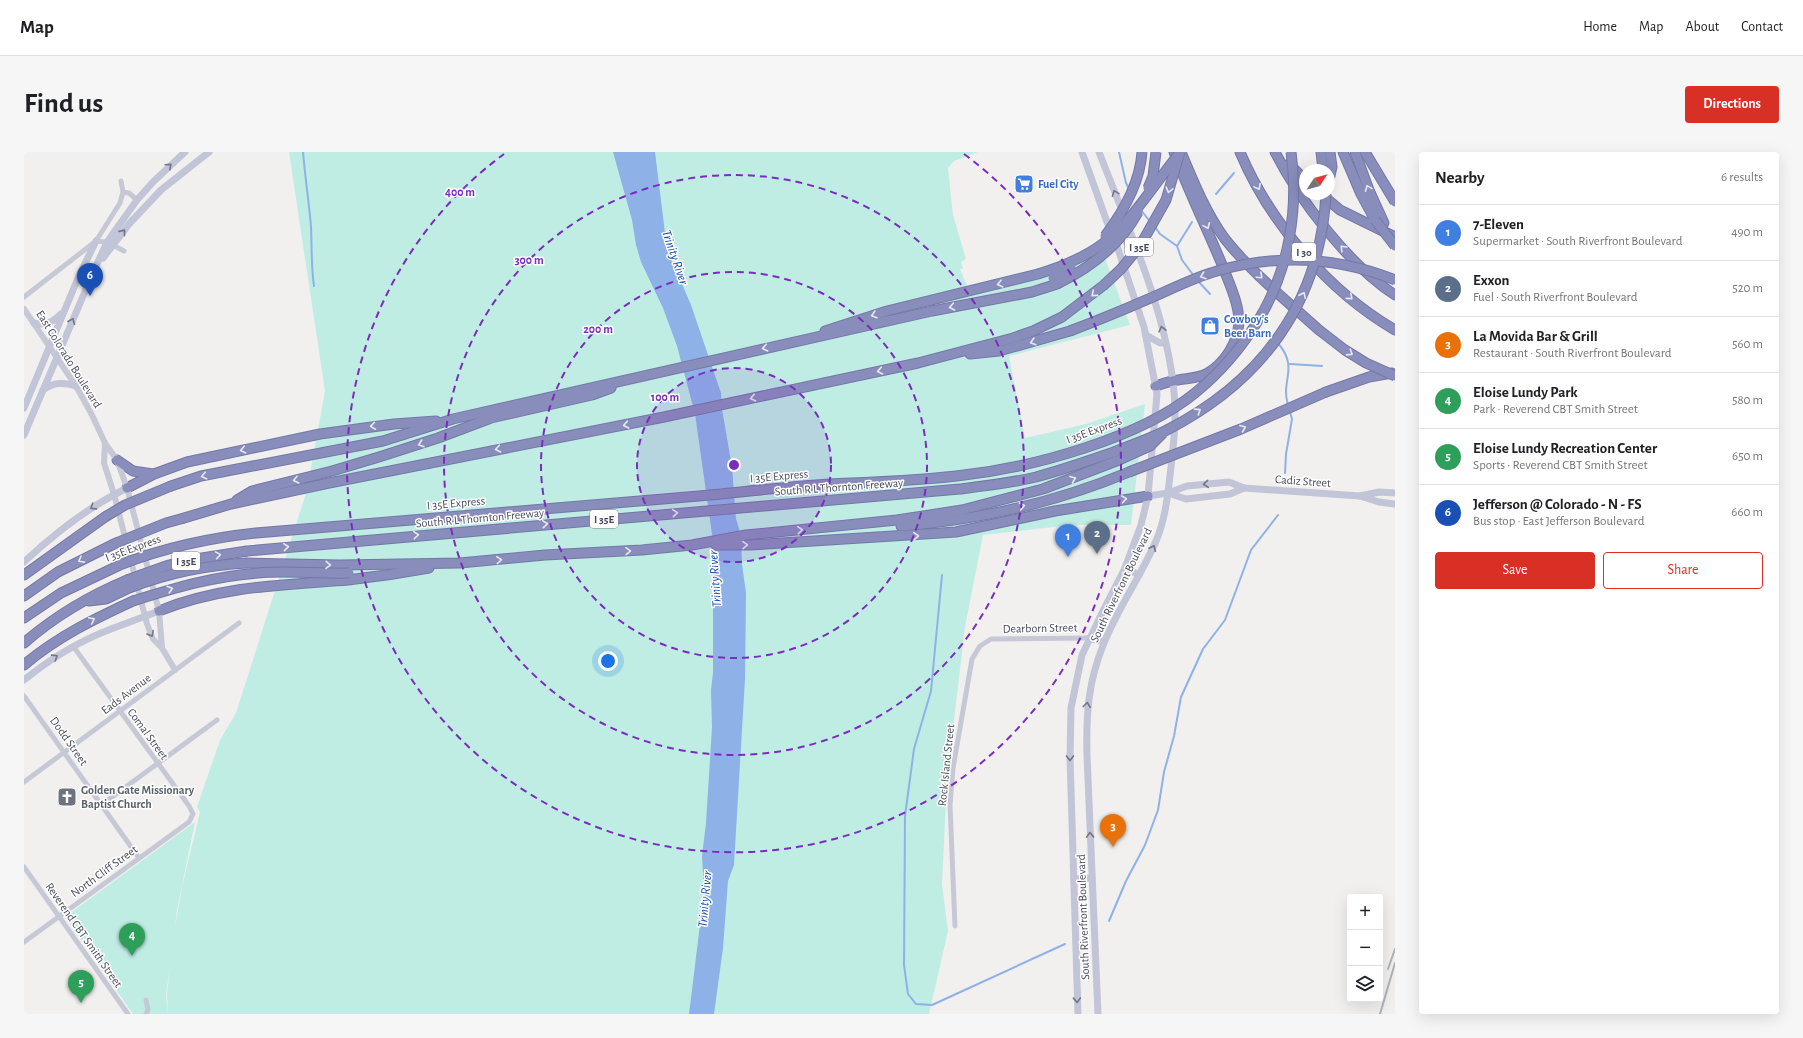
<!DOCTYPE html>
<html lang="en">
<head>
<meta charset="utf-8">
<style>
	body { margin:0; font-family:"Alegreya Sans",sans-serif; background:#f6f6f6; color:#202124 }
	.controls { position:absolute; right:12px; bottom:12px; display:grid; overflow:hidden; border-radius:4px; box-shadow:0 4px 16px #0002 }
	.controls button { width:36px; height:36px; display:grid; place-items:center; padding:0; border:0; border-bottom:1px solid #e0e0e0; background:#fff; color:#202124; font:20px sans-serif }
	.compass { position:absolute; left:1275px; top:12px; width:36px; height:36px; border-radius:50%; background:#fff; box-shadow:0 4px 16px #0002; rotate:54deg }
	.you { position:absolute; left:584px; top:509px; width:14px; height:14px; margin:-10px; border:3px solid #fff; border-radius:50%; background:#1a73e8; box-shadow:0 0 0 6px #1a73e833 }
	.badge { display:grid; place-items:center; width:26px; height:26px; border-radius:50%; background:#d93025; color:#fff; font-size:13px; font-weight:700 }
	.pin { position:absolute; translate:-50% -33px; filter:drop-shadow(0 1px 2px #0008) }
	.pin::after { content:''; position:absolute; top:21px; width:14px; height:12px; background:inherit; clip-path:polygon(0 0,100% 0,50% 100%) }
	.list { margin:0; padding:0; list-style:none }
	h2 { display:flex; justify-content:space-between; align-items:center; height:52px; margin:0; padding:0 16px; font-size:17px }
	h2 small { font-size:13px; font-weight:400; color:#757577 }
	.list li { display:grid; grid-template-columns:26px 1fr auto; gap:12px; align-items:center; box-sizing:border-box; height:56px; padding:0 16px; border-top:1px solid #e0e0e0 }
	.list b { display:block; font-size:15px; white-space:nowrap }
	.list p { margin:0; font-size:13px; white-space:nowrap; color:#757577 }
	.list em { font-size:13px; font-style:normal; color:#757577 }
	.actions { display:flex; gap:8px; padding:12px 16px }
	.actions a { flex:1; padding:9px 0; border:1px solid #d93025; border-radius:4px; text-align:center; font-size:14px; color:#d93025 }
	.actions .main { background:#d93025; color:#fff }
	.icon { flex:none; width:22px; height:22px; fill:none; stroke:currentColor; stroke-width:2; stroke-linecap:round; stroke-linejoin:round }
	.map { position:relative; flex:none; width:1371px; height:862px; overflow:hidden; border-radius:4px }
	header { display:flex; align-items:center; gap:24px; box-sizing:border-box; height:56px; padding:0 20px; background:#fff; border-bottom:1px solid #e0e0e0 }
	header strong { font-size:19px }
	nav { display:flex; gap:22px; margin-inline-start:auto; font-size:14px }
	.intro { display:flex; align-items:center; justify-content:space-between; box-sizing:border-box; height:96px; padding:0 24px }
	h1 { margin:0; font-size:28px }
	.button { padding:10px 18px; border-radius:4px; background:#d93025; color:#fff; font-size:14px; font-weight:700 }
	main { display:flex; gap:24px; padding:0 24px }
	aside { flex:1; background:#fff; border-radius:4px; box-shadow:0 4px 16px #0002 }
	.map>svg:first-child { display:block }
	.green { fill:#bfede4 }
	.water { fill:#8eb1e8 }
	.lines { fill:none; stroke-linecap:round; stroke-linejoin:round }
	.stream { stroke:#8eb1e8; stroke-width:2 }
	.motorway-casing { stroke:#7478a7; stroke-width:11 }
	.minor { stroke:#c6c8d5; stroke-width:5 }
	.tertiary { stroke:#c6c8d5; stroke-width:6 }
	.secondary { stroke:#c2c4d7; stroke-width:7 }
	.motorway { stroke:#898dbb; stroke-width:9 }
	.rail { stroke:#b1b1b9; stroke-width:2 }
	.motorway-bridge-casing { stroke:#7478a7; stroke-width:11; stroke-linecap:butt }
	.motorway-bridge { stroke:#898dbb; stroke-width:9 }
	.oneway { stroke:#737586 }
	.oneway2 { stroke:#e7e8f1 }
	.oneway3 { stroke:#747686 }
	.ring { fill:none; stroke:#7b2cbf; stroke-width:2; stroke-dasharray:7 5 }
	.labels { text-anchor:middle; stroke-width:3; stroke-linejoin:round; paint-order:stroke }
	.shield { fill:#fff; stroke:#7f808c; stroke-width:1 }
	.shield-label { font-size:11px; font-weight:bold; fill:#484a5b }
	.shop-label { font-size:12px; font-weight:bold; fill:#366cbe; stroke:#fff; text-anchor:start }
	.street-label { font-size:12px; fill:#484a5b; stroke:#fff }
	.worship-label { font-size:12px; font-weight:bold; fill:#5b616d; stroke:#fff; text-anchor:start }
	.water-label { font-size:13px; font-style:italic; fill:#134aa4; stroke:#fff }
	.centre { fill:#7b2cbf; stroke:#fff; stroke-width:2 }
	.ring-label { font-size:12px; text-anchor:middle; font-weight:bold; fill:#7b2cbf; stroke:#fff; stroke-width:3; stroke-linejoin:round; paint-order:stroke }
</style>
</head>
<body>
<header>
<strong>Map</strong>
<nav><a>Home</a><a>Map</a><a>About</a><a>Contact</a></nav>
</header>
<div class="intro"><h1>Find us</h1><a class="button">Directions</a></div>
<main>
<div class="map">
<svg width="1371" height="862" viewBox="0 0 1371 862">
	<rect width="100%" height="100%" fill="#f1f0ef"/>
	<path class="green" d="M265 0H954L930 9 924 16 929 63 942 107 937 110 939 116 936 117 944 136 1031 112 1075 90 1106 173 985 204 1001 286 1062 272 1121 252 1107 373H1047L959 383 941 475 923 627 918 732 924 779 905 862H144L143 842 146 814 142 843 144 862H109L41 765 171 670 153 758 151 775 158 735 176 660 173 655 196 588 212 561 283 338 301 239Z"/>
	<path class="water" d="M589 0H631L643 97 667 153 697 241 698 257 708 315 712 367 717 383 718 412 722 441 721 527 710 713 704 729 699 796 690 862H665L680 740 678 704 682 671 688 575 687 538 689 521V389L671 262 653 194 639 156 617 110 612 93 608 68Z"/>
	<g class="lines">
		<g class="stream">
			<path d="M279 0C281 25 285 50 287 75 288 95 287 114 290 134"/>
			<path d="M1095 0 1102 31 1105 37"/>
			<path d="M1192 42 1210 21"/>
			<path d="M1117 58 1127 71"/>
			<path d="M1131 75 1136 82 1153 94 1168 70"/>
			<path d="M1153 94 1158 108 1170 124"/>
			<path d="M1174 129 1186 142"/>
			<path d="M1243 181 1250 187"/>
			<path d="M1253 190C1276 216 1256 228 1264 253"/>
			<path d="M1266 212 1298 214"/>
			<path d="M1261 321 1262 302 1268 267 1266 260"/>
			<path d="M918 423 907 539 890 597 881 664 880 813 884 842 892 852 908 853 1041 792"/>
			<path d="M1085 769 1102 729 1121 693 1134 658 1140 620 1150 584 1157 545 1179 497 1201 468 1227 398 1254 363"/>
		</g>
		<defs>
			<g id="motorway">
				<path d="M1157 0C1169 29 1182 61 1201 87 1228 121 1263 149 1295 178"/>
				<path d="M1216 0C1246 71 1304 139 1371 178"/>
				<path d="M1251 0C1276 49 1325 113 1371 143"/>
				<path d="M1297 0 1299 18"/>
				<path d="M1319 0 1337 42 1351 68"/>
				<path d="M1331 0 1345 38 1360 71"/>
				<path d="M1265 12 1281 28"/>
				<path d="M1305 28 1308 15 1306 0"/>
				<path d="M1297 42 1316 58 1371 85"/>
				<path d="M801 179 863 159 1014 122"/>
				<path d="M946 202 975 199 1046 179"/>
				<path d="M1132 234C1138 232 1143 230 1149 229 1160 226 1172 227 1182 222 1200 212 1214 191 1215 170 1215 153 1207 136 1201 120 1185 80 1165 41 1150 0"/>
				<path d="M1302 240 1345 225 1368 221"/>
				<path d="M93 308 109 319 129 322"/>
				<path d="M147 334 177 324 359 289 429 267 908 159 1008 140 1033 132"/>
				<path d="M103 336 130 322 163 310 196 303 296 282 370 272 412 269"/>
				<path d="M213 348 228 339 308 319 355 305 414 286 467 266 568 243 587 236"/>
				<path d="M160 366 207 352 305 331 640 265 894 211 989 186 1009 179 1038 165"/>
				<path d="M877 374C954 368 1033 350 1105 320"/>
				<path d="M692 393H726L932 380 1031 359 1124 344"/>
				<path d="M223 399 936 337C961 334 987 331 1012 325 1038 318 1064 309 1090 300"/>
				<path d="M223 411 316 413 436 411 521 403 618 398 668 393 722 383 873 368 938 358 1019 337 1095 308"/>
				<path d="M0 423 81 365"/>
				<path d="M0 444 34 420 92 391"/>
				<path d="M65 449 82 447 105 436"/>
				<path d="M135 459C196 434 259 433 324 428 351 425 378 421 405 416"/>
				<path d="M0 466 37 441 98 412"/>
				<path d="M0 491C31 464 65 444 103 428"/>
				<path d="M0 513C33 485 70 467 109 449"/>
			</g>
		</defs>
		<use href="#motorway" class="motorway-casing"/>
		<g class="minor">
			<path d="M99 40 105 41 113 48"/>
			<path d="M72 89 83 90 100 99"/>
			<path d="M0 145 72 89 96 51 99 40 97 29"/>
			<path d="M0 544 115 706"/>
			<path d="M0 630 215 471"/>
			<path d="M77 653 193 568"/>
			<path d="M0 715 104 862"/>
			<path d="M931 774 926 653 929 616 948 507 956 494 967 487 1065 486"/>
			<path d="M0 790 165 670 169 662 165 654 49 494"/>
			<path d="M122 862 124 858 122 848"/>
		</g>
		<g class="tertiary">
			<path d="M0 157 52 234 68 263 81 291 93 308 103 336 135 459 138 496"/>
			<path d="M81 291 80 311 90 342 123 472 129 487 138 496 151 518"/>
		</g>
		<g class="secondary">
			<path d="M1096 79 1110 103"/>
			<path d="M79 106 105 72 137 38 185 0"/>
			<path d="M10 171C22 174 29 170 37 162"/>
			<path d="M1122 183 1136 191H1141"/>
			<path d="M19 238C30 230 39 230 52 234"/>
			<path d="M0 256 54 126 72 89"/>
			<path d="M0 283 68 123 83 90 113 48 129 30 161 0"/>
			<path d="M1144 341 1162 347 1206 342 1220 336"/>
			<path d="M1124 344 1144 341 1163 334 1205 330 1220 336 1336 344 1355 350 1371 352"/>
			<path d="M1336 344 1355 340 1371 341"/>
			<path d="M0 410C31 381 64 355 103 336"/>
			<path d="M1101 416 1115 423"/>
			<path d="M1065 486 1080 490"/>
			<path d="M0 528C26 507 55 489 87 477 103 471 119 465 135 459"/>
			<path d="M1050 727 1068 726"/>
			<path d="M1054 862 1046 606 1047 556 1058 503 1079 459 1101 416 1117 373 1124 344 1133 242 1120 175 1094 97 1083 70 1058 0"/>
			<path d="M1074 862 1063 603C1062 562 1064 530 1080 491 1094 456 1117 424 1132 389 1142 366 1144 340 1147 315 1149 295 1152 275 1151 255 1148 172 1105 78 1075 0"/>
		</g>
		<use href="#motorway" class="motorway"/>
		<g class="rail">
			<path d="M1364 817 1371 797"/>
			<path d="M1356 862 1371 811"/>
		</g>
		<defs>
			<g id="motorway-bridge">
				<path d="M1341 0 1371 50"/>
				<path d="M1124 36 1129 24 1132 0"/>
				<path d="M1351 68 1371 94"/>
				<path d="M1081 84C1100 59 1116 31 1118 0"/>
				<path d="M1014 122C1037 115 1062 105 1081 90 1106 71 1133 29 1154 3"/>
				<path d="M1029 126 1047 115"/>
				<path d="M1033 132C1066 116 1096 93 1114 60"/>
				<path d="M1038 165 1080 133 1097 117 1116 94 1142 48 1156 0"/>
				<path d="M1295 178 1321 198 1342 211 1371 224"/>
				<path d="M1046 179C1072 169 1097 159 1122 148 1146 138 1168 126 1193 119 1253 102 1312 104 1371 128"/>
				<path d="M1090 300C1107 293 1125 287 1141 279 1238 230 1296 151 1302 42"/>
				<path d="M1095 308 1126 294 1139 281"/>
				<path d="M1105 320 1217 277 1302 240"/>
				<path d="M81 365 101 353 147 334"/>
				<path d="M92 391 142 371 160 366"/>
				<path d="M98 412C143 395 184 386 232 381 380 368 528 356 675 344 718 340 762 335 805 332 850 330 895 329 940 323 1010 315 1116 286 1171 241 1197 220 1218 195 1235 167 1265 118 1275 56 1267 0"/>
				<path d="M103 428 145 413 165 408 223 399"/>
				<path d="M105 436C144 421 182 413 223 411"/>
				<path d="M109 449C150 436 190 424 234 421 264 418 295 422 325 421"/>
			</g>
		</defs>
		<use href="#motorway-bridge" class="motorway-bridge-casing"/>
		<use href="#motorway-bridge" class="motorway-bridge"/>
	</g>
	<defs><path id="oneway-chevron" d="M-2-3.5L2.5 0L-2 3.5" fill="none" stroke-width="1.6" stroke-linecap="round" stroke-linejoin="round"/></defs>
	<g class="oneway">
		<use href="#oneway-chevron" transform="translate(145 14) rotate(-42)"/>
		<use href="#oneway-chevron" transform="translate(1091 41) rotate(-111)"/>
		<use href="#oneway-chevron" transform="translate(99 80) rotate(-51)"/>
		<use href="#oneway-chevron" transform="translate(48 169) rotate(-68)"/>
		<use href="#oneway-chevron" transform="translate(1138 177) rotate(-104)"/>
		<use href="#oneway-chevron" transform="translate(1182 332) rotate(175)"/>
		<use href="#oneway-chevron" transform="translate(69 355) rotate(147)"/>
		<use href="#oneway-chevron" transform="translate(1129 396) rotate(-65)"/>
		<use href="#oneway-chevron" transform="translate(31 505) rotate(-32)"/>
		<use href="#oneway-chevron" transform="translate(1063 553) rotate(-83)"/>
		<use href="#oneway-chevron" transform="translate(1046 606) rotate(89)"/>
		<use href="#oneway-chevron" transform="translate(1066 683) rotate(-92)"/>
		<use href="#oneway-chevron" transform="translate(1053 848) rotate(88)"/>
	</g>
	<g class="oneway2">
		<use href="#oneway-chevron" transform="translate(1234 35) rotate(62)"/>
		<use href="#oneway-chevron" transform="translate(1344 36) rotate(-111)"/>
		<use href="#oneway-chevron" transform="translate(1145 38) rotate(105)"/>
		<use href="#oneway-chevron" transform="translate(1183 74) rotate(66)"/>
		<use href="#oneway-chevron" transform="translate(1319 96) rotate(-133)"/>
		<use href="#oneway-chevron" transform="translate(1179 124) rotate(161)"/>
		<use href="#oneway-chevron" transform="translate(1236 124) rotate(43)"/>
		<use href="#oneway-chevron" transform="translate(976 132) rotate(166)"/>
		<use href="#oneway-chevron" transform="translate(1070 142) rotate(140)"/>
		<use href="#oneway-chevron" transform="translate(1279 143) rotate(-65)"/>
		<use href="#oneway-chevron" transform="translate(1326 145) rotate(41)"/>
		<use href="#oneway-chevron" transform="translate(928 155) rotate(169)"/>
		<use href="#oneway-chevron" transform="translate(850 163) rotate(164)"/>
		<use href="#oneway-chevron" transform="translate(1009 190) rotate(164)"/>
		<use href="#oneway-chevron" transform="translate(741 196) rotate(167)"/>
		<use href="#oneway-chevron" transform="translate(1326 201) rotate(33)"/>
		<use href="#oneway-chevron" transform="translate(856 219) rotate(168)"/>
		<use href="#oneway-chevron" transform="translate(729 246) rotate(168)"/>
		<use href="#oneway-chevron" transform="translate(1174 259) rotate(-33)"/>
		<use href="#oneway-chevron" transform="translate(602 273) rotate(169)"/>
		<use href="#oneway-chevron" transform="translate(349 274) rotate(172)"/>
		<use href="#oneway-chevron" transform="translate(1219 276) rotate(-22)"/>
		<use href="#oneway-chevron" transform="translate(397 292) rotate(161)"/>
		<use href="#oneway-chevron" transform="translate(474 297) rotate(169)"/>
		<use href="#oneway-chevron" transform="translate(219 298) rotate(168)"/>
		<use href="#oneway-chevron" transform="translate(180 324) rotate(167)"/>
		<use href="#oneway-chevron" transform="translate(1049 327) rotate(-21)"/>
		<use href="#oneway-chevron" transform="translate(272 328) rotate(166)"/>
		<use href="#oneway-chevron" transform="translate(1100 347) rotate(-8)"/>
		<use href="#oneway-chevron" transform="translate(998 354) rotate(-12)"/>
		<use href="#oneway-chevron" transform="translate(651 361) rotate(-5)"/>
		<use href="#oneway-chevron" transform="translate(521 372) rotate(-5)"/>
		<use href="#oneway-chevron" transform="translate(776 378) rotate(-5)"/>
		<use href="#oneway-chevron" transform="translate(392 383) rotate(-5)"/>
		<use href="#oneway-chevron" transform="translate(892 384) rotate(-3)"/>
		<use href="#oneway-chevron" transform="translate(721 393) rotate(-1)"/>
		<use href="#oneway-chevron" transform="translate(262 395) rotate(-5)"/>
		<use href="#oneway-chevron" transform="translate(604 399) rotate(-3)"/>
		<use href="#oneway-chevron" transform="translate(194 403) rotate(-9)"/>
		<use href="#oneway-chevron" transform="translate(57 408) rotate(151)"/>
		<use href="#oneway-chevron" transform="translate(475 408) rotate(-5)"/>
		<use href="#oneway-chevron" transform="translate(304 413) rotate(2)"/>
		<use href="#oneway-chevron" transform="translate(146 437) rotate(-18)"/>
		<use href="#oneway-chevron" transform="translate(68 468) rotate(-26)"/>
	</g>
	<use class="oneway3" href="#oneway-chevron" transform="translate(127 482) rotate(61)"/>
	<circle cx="710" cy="313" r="97" fill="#7b2cbf" fill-opacity=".12"/>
	<g class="ring">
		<circle cx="710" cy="313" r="97"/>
		<circle cx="710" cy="313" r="193"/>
		<circle cx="710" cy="313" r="290"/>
		<path d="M940 2A387 387 0 1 1 480 2"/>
	</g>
	<defs>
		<symbol id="supermarket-square" viewBox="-11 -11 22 22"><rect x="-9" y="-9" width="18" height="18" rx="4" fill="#3f7fe0" stroke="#fff"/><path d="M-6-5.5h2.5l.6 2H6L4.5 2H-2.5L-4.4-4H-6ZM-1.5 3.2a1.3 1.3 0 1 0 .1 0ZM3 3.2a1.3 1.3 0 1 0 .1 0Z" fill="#fff"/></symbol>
		<symbol id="shop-square" viewBox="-11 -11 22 22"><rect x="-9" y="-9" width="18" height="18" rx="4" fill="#3f7fe0" stroke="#fff"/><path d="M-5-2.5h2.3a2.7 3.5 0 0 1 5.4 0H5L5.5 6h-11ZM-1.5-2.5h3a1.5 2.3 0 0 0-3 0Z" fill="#fff"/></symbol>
		<symbol id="church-square" viewBox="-11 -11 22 22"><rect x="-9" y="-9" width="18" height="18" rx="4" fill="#6b7280" stroke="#fff"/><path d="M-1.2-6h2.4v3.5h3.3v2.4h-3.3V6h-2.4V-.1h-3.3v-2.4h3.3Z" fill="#fff"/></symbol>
	</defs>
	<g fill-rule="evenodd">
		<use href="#supermarket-square" x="989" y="21" width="22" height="22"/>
		<use href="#shop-square" x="1175" y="163" width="22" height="22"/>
		<use href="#church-square" x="32" y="634" width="22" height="22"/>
	</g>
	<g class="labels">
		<g class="shield">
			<rect x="1101" y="86" width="28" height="18" rx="3"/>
			<rect x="1268" y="91" width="24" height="18" rx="3"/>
			<rect x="566" y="358" width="28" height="18" rx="3"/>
			<rect x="148" y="400" width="28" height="18" rx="3"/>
		</g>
		<g class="shield-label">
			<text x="1115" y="99">I 35E</text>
			<text x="1280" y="104">I 30</text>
			<text x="580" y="371">I 35E</text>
			<text x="162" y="413">I 35E</text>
		</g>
		<g class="shop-label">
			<text x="1014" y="36">Fuel City</text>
			<text x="1200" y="171">Cowboy's<tspan x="1200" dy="14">Beer Barn</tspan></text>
		</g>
		<g class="street-label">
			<text transform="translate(45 207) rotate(58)" y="4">East Colorado Boulevard</text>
			<text transform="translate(1070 278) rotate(-20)" y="4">I 35E Express</text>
			<text transform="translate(755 324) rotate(-5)" y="4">I 35E Express</text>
			<text transform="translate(1279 329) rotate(4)" y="4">Cadiz Street</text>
			<text transform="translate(815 335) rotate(-4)" y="4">South R L Thornton Freeway</text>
			<text transform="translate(432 351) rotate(-5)" y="4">I 35E Express</text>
			<text transform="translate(456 366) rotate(-5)" y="4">South R L Thornton Freeway</text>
			<text transform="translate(109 396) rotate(-20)" y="4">I 35E Express</text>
			<text transform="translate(1097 433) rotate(-64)" y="4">South Riverfront Boulevard</text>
			<text transform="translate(1016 476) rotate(-1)" y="4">Dearborn Street</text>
			<text transform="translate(102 542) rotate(-37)" y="4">Eads Avenue</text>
			<text transform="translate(124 582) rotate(54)" y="4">Comal Street</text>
			<text transform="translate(45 589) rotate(55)" y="4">Dodd Street</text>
			<text transform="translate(922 613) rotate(-84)" y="4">Rock Island Street</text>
			<text transform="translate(80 719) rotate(-36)" y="4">North Cliff Street</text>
			<text transform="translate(1059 765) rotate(-92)" y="4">South Riverfront Boulevard</text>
			<text transform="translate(60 783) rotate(55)" y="4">Reverend CBT Smith Street</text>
		</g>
		<g class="worship-label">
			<text x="57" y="642">Golden Gate Missionary<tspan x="57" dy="14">Baptist Church</tspan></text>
		</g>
		<g class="water-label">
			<text transform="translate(652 105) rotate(71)" y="5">Trinity River</text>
			<text transform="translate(690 427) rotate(-94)" y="5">Trinity River</text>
			<text transform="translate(680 747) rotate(-85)" y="5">Trinity River</text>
		</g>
	</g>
	<circle cx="710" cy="313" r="6" class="centre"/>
	<g class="ring-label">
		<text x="436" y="44">400 m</text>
		<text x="505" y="112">300 m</text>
		<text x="574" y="181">200 m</text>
		<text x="641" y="249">100 m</text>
	</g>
</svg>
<div class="controls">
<button>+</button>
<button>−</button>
<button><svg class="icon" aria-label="layers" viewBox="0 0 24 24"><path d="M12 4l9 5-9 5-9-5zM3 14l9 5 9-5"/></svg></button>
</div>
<svg class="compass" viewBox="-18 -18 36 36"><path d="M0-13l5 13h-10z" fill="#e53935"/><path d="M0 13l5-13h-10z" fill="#757577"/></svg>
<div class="you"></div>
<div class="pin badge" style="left:1044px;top:405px;background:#3f7fe0">1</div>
<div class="pin badge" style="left:1073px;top:402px;background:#5c6f8a">2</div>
<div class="pin badge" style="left:1089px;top:695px;background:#e8710a">3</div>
<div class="pin badge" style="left:108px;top:804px;background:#2e9e5b">4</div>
<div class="pin badge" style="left:57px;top:851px;background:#2e9e5b">5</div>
<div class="pin badge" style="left:66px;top:144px;background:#1a4fb4">6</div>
</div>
<aside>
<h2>Nearby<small>6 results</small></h2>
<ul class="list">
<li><span class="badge" style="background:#3f7fe0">1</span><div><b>7-Eleven</b><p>Supermarket · South Riverfront Boulevard</p></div><em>490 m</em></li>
<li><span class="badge" style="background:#5c6f8a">2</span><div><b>Exxon</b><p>Fuel · South Riverfront Boulevard</p></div><em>520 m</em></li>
<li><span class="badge" style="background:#e8710a">3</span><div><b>La Movida Bar &amp; Grill</b><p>Restaurant · South Riverfront Boulevard</p></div><em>560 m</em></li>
<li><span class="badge" style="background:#2e9e5b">4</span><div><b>Eloise Lundy Park</b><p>Park · Reverend CBT Smith Street</p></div><em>580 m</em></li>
<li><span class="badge" style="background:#2e9e5b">5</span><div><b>Eloise Lundy Recreation Center</b><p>Sports · Reverend CBT Smith Street</p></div><em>650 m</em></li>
<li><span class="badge" style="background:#1a4fb4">6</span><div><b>Jefferson @ Colorado - N - FS</b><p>Bus stop · East Jefferson Boulevard</p></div><em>660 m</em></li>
</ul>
<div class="actions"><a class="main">Save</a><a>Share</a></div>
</aside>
</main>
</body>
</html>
